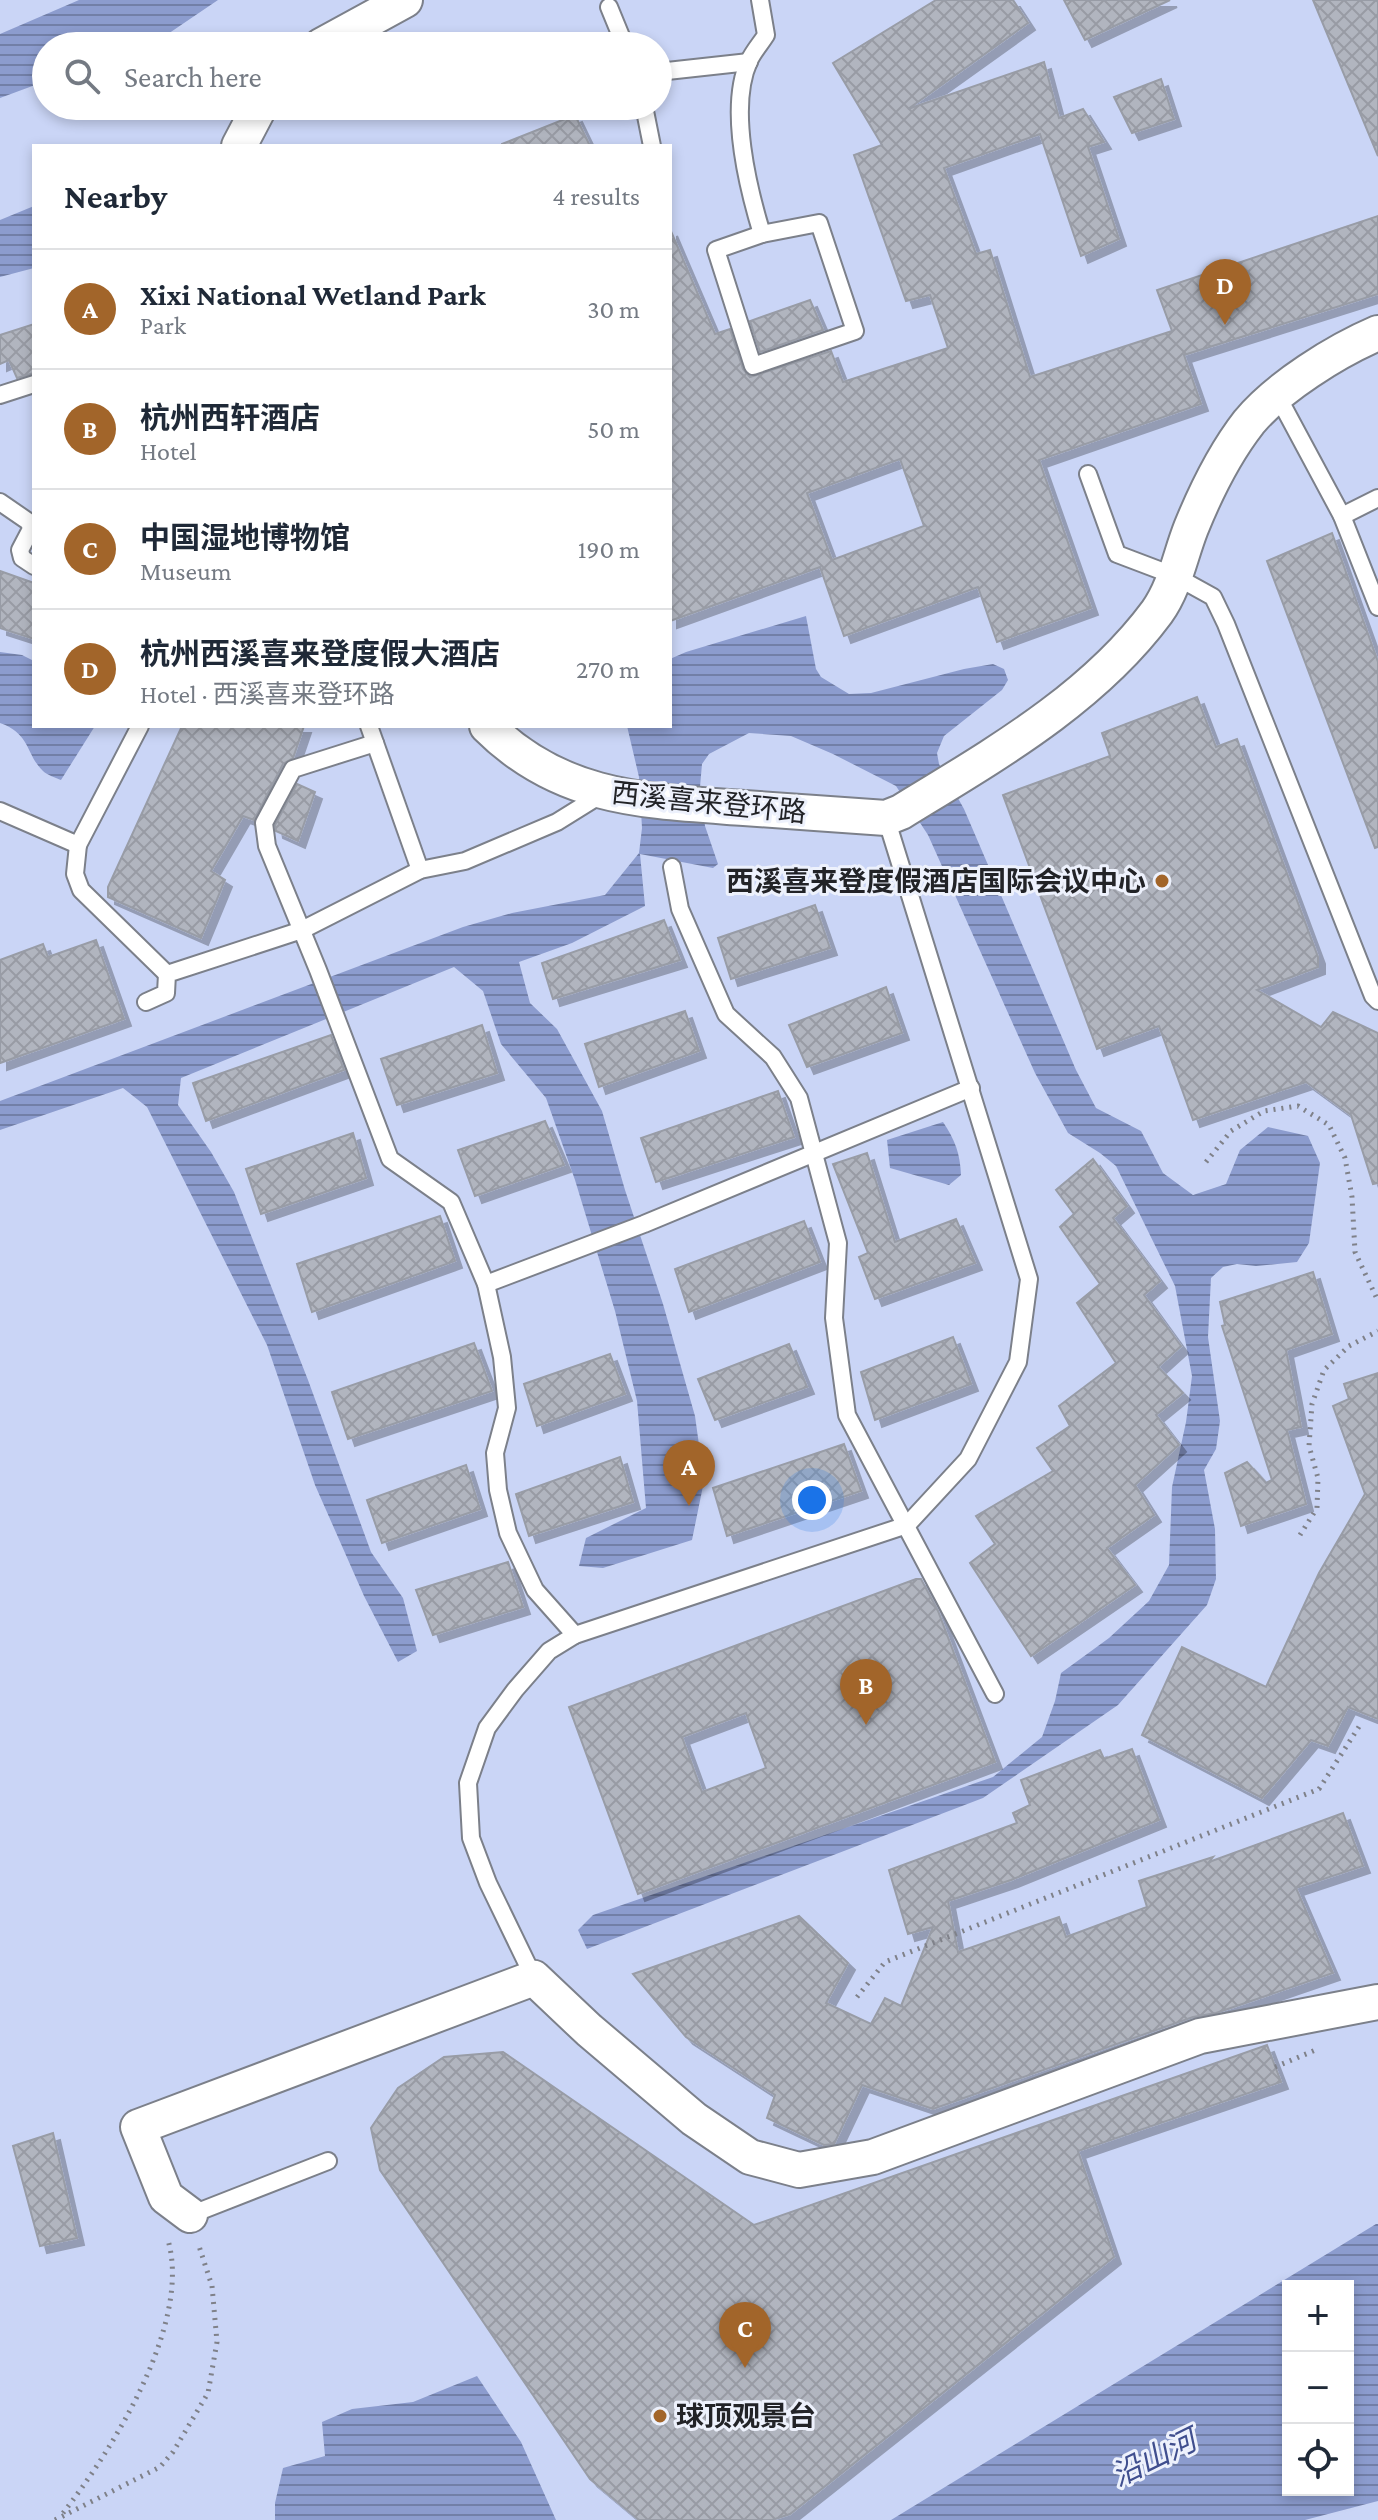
<!DOCTYPE html>
<html lang="en">
<head>
<meta charset="utf-8">
<style>
	body { margin:0; font-family:"Crimson Pro","Noto Sans SC",serif; background:#f6f6f7; color:#1f2937 }
	.controls { position:absolute; right:24px; bottom:24px; display:grid; overflow:hidden; border-radius:0px; box-shadow:0 4px 12px #0003 }
	.controls button { width:72px; height:72px; display:grid; place-items:center; padding:0; border:0; border-bottom:2px solid #e0e1e3; background:#fff; color:#1f2937; font:40px sans-serif }
	.you { position:absolute; left:812px; top:1500px; width:28px; height:28px; margin:-20px; border:6px solid #fff; border-radius:50%; background:#1a73e8; box-shadow:0 0 0 12px #1a73e833 }
	.badge { display:grid; place-items:center; width:52px; height:52px; border-radius:50%; background:#a2652a; color:#fff; font-size:26px; font-weight:700 }
	.pin { position:absolute; translate:-50% -66px; filter:drop-shadow(0 2px 4px #0008) }
	.pin::after { content:''; position:absolute; top:42px; width:28px; height:24px; background:inherit; clip-path:polygon(0 0,100% 0,50% 100%) }
	.list { margin:0; padding:0; list-style:none }
	h2 { display:flex; justify-content:space-between; align-items:center; height:104px; margin:0; padding:0 32px; font-size:34px }
	h2 small { font-size:26px; font-weight:400; color:#747a83 }
	.list li { display:grid; grid-template-columns:52px 1fr auto; gap:24px; align-items:center; box-sizing:border-box; height:120px; padding:0 32px; border-top:2px solid #e0e1e3 }
	.list b { display:block; font-size:30px; white-space:nowrap }
	.list p { margin:0; font-size:26px; white-space:nowrap; color:#747a83 }
	.list em { font-size:26px; font-style:normal; color:#747a83 }
	.icon { flex:none; width:44px; height:44px; fill:none; stroke:currentColor; stroke-width:2; stroke-linecap:round; stroke-linejoin:round }
	.map { position:relative; flex:none; width:1378px; height:2520px; overflow:hidden }
	.search { position:absolute; background:#fff; box-shadow:0 4px 12px #0003; left:32px; top:32px; width:640px; height:88px; display:flex; align-items:center; gap:20px; box-sizing:border-box; padding:0 28px; border-radius:44px; color:#747a83; font-size:30px }
	.panel { position:absolute; background:#fff; box-shadow:0 4px 12px #0003; left:32px; top:144px; width:640px; height:584px; border-radius:0px }
	.map>svg:first-child { display:block }
	.park { fill:#cad5f6; fill-rule:evenodd }
	.water { fill:url(#water-rules); fill-rule:evenodd }
	.building { fill:url(#building-cross-hatch); stroke:#989ca6; stroke-width:2; fill-rule:evenodd; filter:url(#shadow) }
	.lines { fill:none; stroke-linecap:round; stroke-linejoin:round }
	.service-casing { stroke:#7c808a; stroke-width:20 }
	.minor-casing { stroke:#7c808a; stroke-width:38 }
	.path { stroke:#7f8189; stroke-width:5; stroke-dasharray:2 6; stroke-linecap:butt }
	.service { stroke:#fff; stroke-width:16 }
	.minor { stroke:#fff; stroke-width:34 }
	.poi-dot { fill:#a2652a; stroke:#edf1fc; stroke-width:3 }
	.labels { text-anchor:middle; stroke-width:6; stroke-linejoin:round; paint-order:stroke }
	.street-label { font-size:28px; fill:#222327; stroke:#edf1fc }
	.poi-label { font-size:28px; font-weight:bold; fill:#222327; stroke:#edf1fc; text-anchor:end }
	.water-label { font-size:30px; font-style:italic; fill:#3f4e8e; stroke:#edf1fc }
</style>
</head>
<body>
<div class="map">
<svg width="1378" height="2520" viewBox="0 0 1378 2520">
	<defs>
		<pattern id="water-rules" width="6" height="5" patternUnits="userSpaceOnUse" patternTransform="scale(2)"><rect width="6" height="5" fill="#8c9cce"/><path d="M0 2.5h6" fill="none" stroke="#727fa7"/></pattern>
		<pattern id="building-cross-hatch" width="8" height="8" patternUnits="userSpaceOnUse" patternTransform="scale(2)"><rect width="8" height="8" fill="#b1b5bf"/><path d="M0 0l8 8M0 8l8-8" fill="none" stroke="#989ba4"/></pattern>
		<filter id="shadow"><feDropShadow dx="7" dy="7" stdDeviation="0" flood-color="#0004"/></filter>
	</defs>
	<rect width="100%" height="100%" fill="#e0e4ef"/>
	<path class="park" d="M0 0H1378V2520H0ZM46 46H658V106H46ZM34 146H670V726H34ZM1288 2286H1348V2490H1288Z"/>
	<g class="water">
		<path d="M79 0H218L156 42 144 46H46V81L0 98V34Z"/>
		<path d="M34 206V268L0 277V220Z"/>
		<path d="M806 616 816 669 821 677 849 694 871 693 964 669 993 664 1004 669 1008 680 1002 690 944 736 937 753 939 764 964 809 1076 1070 1096 1108 1141 1131 1163 1173 1193 1195 1226 1184 1240 1150 1268 1127 1308 1136 1320 1163 1309 1243 1297 1262 1256 1266 1237 1264 1223 1267 1211 1278 1208 1337 1220 1421 1216 1449 1204 1470 1215 1529 1216 1579 1207 1605 1118 1705 983 1798 587 1949 578 1930 593 1915 993 1777 1042 1737 1055 1701 1061 1673 1109 1638 1149 1601 1169 1565 1172 1487 1186 1422 1192 1376 1175 1286 1116 1166 1100 1153 1068 1133 1035 1073 928 835 896 786 833 754 791 736 749 733 709 754 702 764 700 787 705 826 718 864 713 868 640 854 645 906 572 943 519 962 530 1003 557 1029 602 1111 625 1190 663 1304 695 1416 704 1481 692 1540 603 1568 579 1566 586 1538 646 1508 637 1401 615 1311 575 1180 546 1098 501 1044 483 991 454 967 181 1078 178 1105 211 1152 234 1192 308 1380 371 1552 403 1598 417 1651 398 1662 364 1596 315 1485 267 1345 147 1107 123 1088 0 1130V1101L463 927 512 913 605 895 639 853 642 828 639 777 627 726H670V659L686 652Z"/>
		<path d="M0 652 22 655 34 661V726H95L61 780C56 778 47 775 43 771 26 755 31 734 0 723Z"/>
		<path d="M943 1122C955 1140 960 1153 961 1175L949 1185 890 1168 887 1140Z"/>
		<path d="M1376 2224H1378V2501L1305 2520H891ZM1288 2286H1348V2490H1288Z"/>
		<path d="M477 2376 521 2442 556 2520H275V2503L283 2468 325 2456 322 2422 352 2409 413 2402Z"/>
	</g>
	<g class="building">
		<path d="M936 0H1013L1028 23 908 109 1044 62 1059 118 1083 109 1104 142 1088 147 1119 239 1081 256 1040 134 944 168 976 254 990 250 1030 377 1172 331 1157 290 1378 216V294L1184 355 1201 404 1039 460 1091 608 997 642 978 587 844 636 820 567 670 621V229L715 334 730 329 743 369 750 377 831 351 843 382 948 348 930 295 906 301 854 155 882 145 833 63ZM900 459 924 526 832 560 807 493Z"/>
		<path d="M1064 0H1170L1085 40Z"/>
		<path d="M1313 0H1378V156Z"/>
		<path d="M1161 79 1174 119 1132 133 1114 97Z"/>
		<path d="M575 115 590 146H502V144Z"/>
		<path d="M810 300 823 330 760 352 750 321Z"/>
		<path d="M34 324V373L17 378 9 360 0 364V335Z"/>
		<path d="M1332 533 1378 662V847L1375 848 1267 561Z"/>
		<path d="M0 571 34 583V639L0 628Z"/>
		<path d="M1197 697 1216 747 1237 739 1318 957V967L1257 990 1321 1027 1333 1012 1378 1033V1183L1373 1184 1351 1115 1306 1082 1193 1120 1159 1026 1097 1049 1003 795 1110 756 1102 733Z"/>
		<path d="M182 726H304L293 758 283 764 254 820 243 816 211 871 225 880 201 938 108 897V887Z"/>
		<path d="M297 784 315 792 298 841 276 831 275 825Z"/>
		<path d="M815 905 830 948 731 979 718 938Z"/>
		<path d="M664 920 680 960 553 999 542 963Z"/>
		<path d="M96 940 124 1019 0 1063V960L43 944 48 957Z"/>
		<path d="M886 987 902 1033 807 1067 789 1025Z"/>
		<path d="M685 1011 699 1051 599 1087 585 1044Z"/>
		<path d="M482 1025 497 1073 397 1105 381 1059Z"/>
		<path d="M331 1035 344 1070 206 1121 193 1083Z"/>
		<path d="M778 1091 794 1137 656 1182 641 1138Z"/>
		<path d="M545 1121 564 1165 475 1196 458 1150Z"/>
		<path d="M353 1133 366 1178 261 1214 246 1169Z"/>
		<path d="M867 1153 895 1242 956 1219 975 1263 875 1299 859 1257 868 1253 833 1164Z"/>
		<path d="M1093 1159 1127 1206 1113 1218 1160 1281 1144 1295 1181 1346 1158 1367 1183 1393 1156 1415 1179 1445 1135 1485 1154 1515 1107 1548 1135 1585 1031 1656 970 1563 995 1544 976 1516 1053 1471 1037 1448 1070 1426 1059 1406 1116 1363 1077 1303 1100 1284 1060 1227 1074 1214 1056 1190Z"/>
		<path d="M440 1216 455 1261 312 1312 297 1264Z"/>
		<path d="M804 1221 820 1262 689 1312 675 1269Z"/>
		<path d="M1313 1272 1332 1334 1286 1350 1301 1427 1287 1430 1306 1504 1241 1526 1225 1473 1247 1462 1266 1483 1272 1480 1222 1326 1225 1325 1220 1302Z"/>
		<path d="M953 1337 971 1384 875 1420 861 1372Z"/>
		<path d="M474 1343 492 1391 348 1439 332 1392Z"/>
		<path d="M789 1344 807 1387 715 1420 698 1379Z"/>
		<path d="M610 1354 625 1394 537 1426 524 1384Z"/>
		<path d="M1378 1373V1719L1348 1707 1328 1746 1311 1740 1262 1798 1142 1735 1182 1647 1266 1687 1319 1573 1365 1494 1333 1406 1349 1399 1344 1384Z"/>
		<path d="M844 1444 861 1491 727 1536 713 1488Z"/>
		<path d="M620 1457 633 1502 529 1536 516 1494Z"/>
		<path d="M466 1465 480 1509 382 1543 367 1500Z"/>
		<path d="M508 1562 523 1607 433 1635 416 1590Z"/>
		<path d="M916 1579H921L938 1611 995 1762 638 1894 569 1707ZM746 1713 766 1768 702 1792 682 1737Z"/>
		<path d="M1132 1749 1159 1820 1011 1880 948 1901 958 1952 1059 1917 1066 1937 1147 1907 1139 1881 1213 1857 1209 1862 1343 1813 1363 1866 1296 1888 1333 1973 1216 2013 1193 2017 933 2109 862 2085 834 2144 824 2145 767 2118 775 2095 686 2037 633 1974 799 1916 848 1963 826 2003 871 2024 885 1998 901 2006 933 1927 908 1934 889 1870 1017 1823 1013 1813 1030 1805 1021 1780 1100 1750 1104 1759Z"/>
		<path d="M1267 2045 1281 2082 1078 2151 1114 2257 790 2514 772 2520H639L590 2479 380 2170 371 2128 398 2088 444 2057 503 2052 754 2225Z"/>
		<path d="M53 2133 77 2238 40 2246 13 2146Z"/>
	</g>
	<g class="lines">
		<defs>
			<g id="service">
				<path d="M760 0 766 35C761 43 753 52 749 61 728 107 748 188 762 234"/>
				<path d="M609 7 625 46"/>
				<path d="M658 72 749 62"/>
				<path d="M644 106 652 146"/>
				<path d="M819 223 855 331 753 366 716 250 762 234Z"/>
				<path d="M0 395 34 384"/>
				<path d="M1277 395 1342 516 1378 607"/>
				<path d="M1088 474 1117 554 1175 576 1213 597 1226 624 1373 996 1378 1001"/>
				<path d="M0 502 29 522 31 529 20 550 22 558 34 566"/>
				<path d="M1342 516 1378 498"/>
				<path d="M369 726 420 870"/>
				<path d="M375 743 293 769 264 823 267 846 318 970 390 1159 451 1202 486 1284 502 1357 507 1408 495 1453 498 1490 508 1533 535 1590 575 1635"/>
				<path d="M0 811 78 845 140 726"/>
				<path d="M78 845 75 874 81 890 167 974"/>
				<path d="M672 867 680 909 726 1014 773 1057 799 1098 838 1243 834 1318 847 1415 995 1694"/>
				<path d="M146 1002 166 993 167 974 302 930 420 870 465 861 557 822 602 794"/>
				<path d="M486 1284 644 1224 971 1088"/>
				<path d="M534 1978 488 1883 471 1838 468 1783 487 1728 515 1690 549 1651 575 1635 907 1525 968 1459 1018 1362 1029 1279 886 818"/>
				<path d="M190 2215 328 2161"/>
			</g>
			<g id="minor">
				<path d="M321 46 405 0"/>
				<path d="M239 146 260 106"/>
				<path d="M487 726C561 800 646 801 744 808 791 811 839 815 886 818L901 812C992 756 1092 700 1157 612 1175 587 1180 556 1191 528 1206 491 1224 454 1249 422 1278 387 1336 351 1378 333"/>
				<path d="M190 2215 166 2197 138 2127 534 1978 589 2030 694 2119 750 2157 799 2170 873 2157 1200 2036 1378 2002"/>
			</g>
		</defs>
		<use href="#service" class="service-casing"/>
		<use href="#minor" class="minor-casing"/>
		<g class="path">
			<path d="M1206 1162 1231 1131 1264 1111 1298 1106 1329 1125 1345 1158 1352 1197 1355 1252 1378 1301"/>
			<path d="M1300 1535 1317 1508 1318 1478 1309 1446 1312 1404 1324 1370 1349 1346 1378 1331"/>
			<path d="M857 1997 885 1962 1319 1789 1362 1722"/>
			<path d="M1275 2067 1318 2049"/>
			<path d="M63 2513C113 2449 192 2323 168 2240"/>
			<path d="M55 2520 160 2467 173 2452 208 2393 217 2342 212 2286 198 2243"/>
		</g>
		<use href="#service" class="service"/>
		<use href="#minor" class="minor"/>
	</g>
	<g class="poi-dot">
		<circle cx="1162" cy="881" r="8"/>
		<circle cx="660" cy="2416" r="8"/>
	</g>
	<g class="labels">
		<g class="street-label">
			<text transform="translate(709 802) rotate(6)" y="10">西溪喜来登环路</text>
		</g>
		<g class="poi-label">
			<text x="1146" y="891">西溪喜来登度假酒店国际会议中心</text>
			<text x="676" y="2426" text-anchor="start">球顶观景台</text>
		</g>
		<g class="water-label">
			<text transform="translate(1154 2458) rotate(-26)" y="10">沿山河</text>
		</g>
	</g>
</svg>
<div class="controls">
<button>+</button>
<button>−</button>
<button><svg class="icon" aria-label="locate" viewBox="0 0 24 24"><circle cx="12" cy="12" r="6"/><path d="M12 2v4M12 18v4M2 12h4M18 12h4"/></svg></button>
</div>
<div class="you"></div>
<div class="pin badge" style="left:689px;top:1506px">A</div>
<div class="pin badge" style="left:866px;top:1725px">B</div>
<div class="pin badge" style="left:745px;top:2368px">C</div>
<div class="pin badge" style="left:1225px;top:325px">D</div>
<div class="search"><svg class="icon" aria-label="search" viewBox="0 0 24 24"><circle cx="10" cy="10" r="6"/><path d="M15 15l6 6"/></svg>Search here</div>
<section class="panel">
<h2>Nearby<small>4 results</small></h2>
<ul class="list">
<li><span class="badge">A</span><div><b>Xixi National Wetland Park</b><p>Park</p></div><em>30 m</em></li>
<li><span class="badge">B</span><div><b>杭州西轩酒店</b><p>Hotel</p></div><em>50 m</em></li>
<li><span class="badge">C</span><div><b>中国湿地博物馆</b><p>Museum</p></div><em>190 m</em></li>
<li><span class="badge">D</span><div><b>杭州西溪喜来登度假大酒店</b><p>Hotel · 西溪喜来登环路</p></div><em>270 m</em></li>
</ul>
</section>
</div>
</body>
</html>
